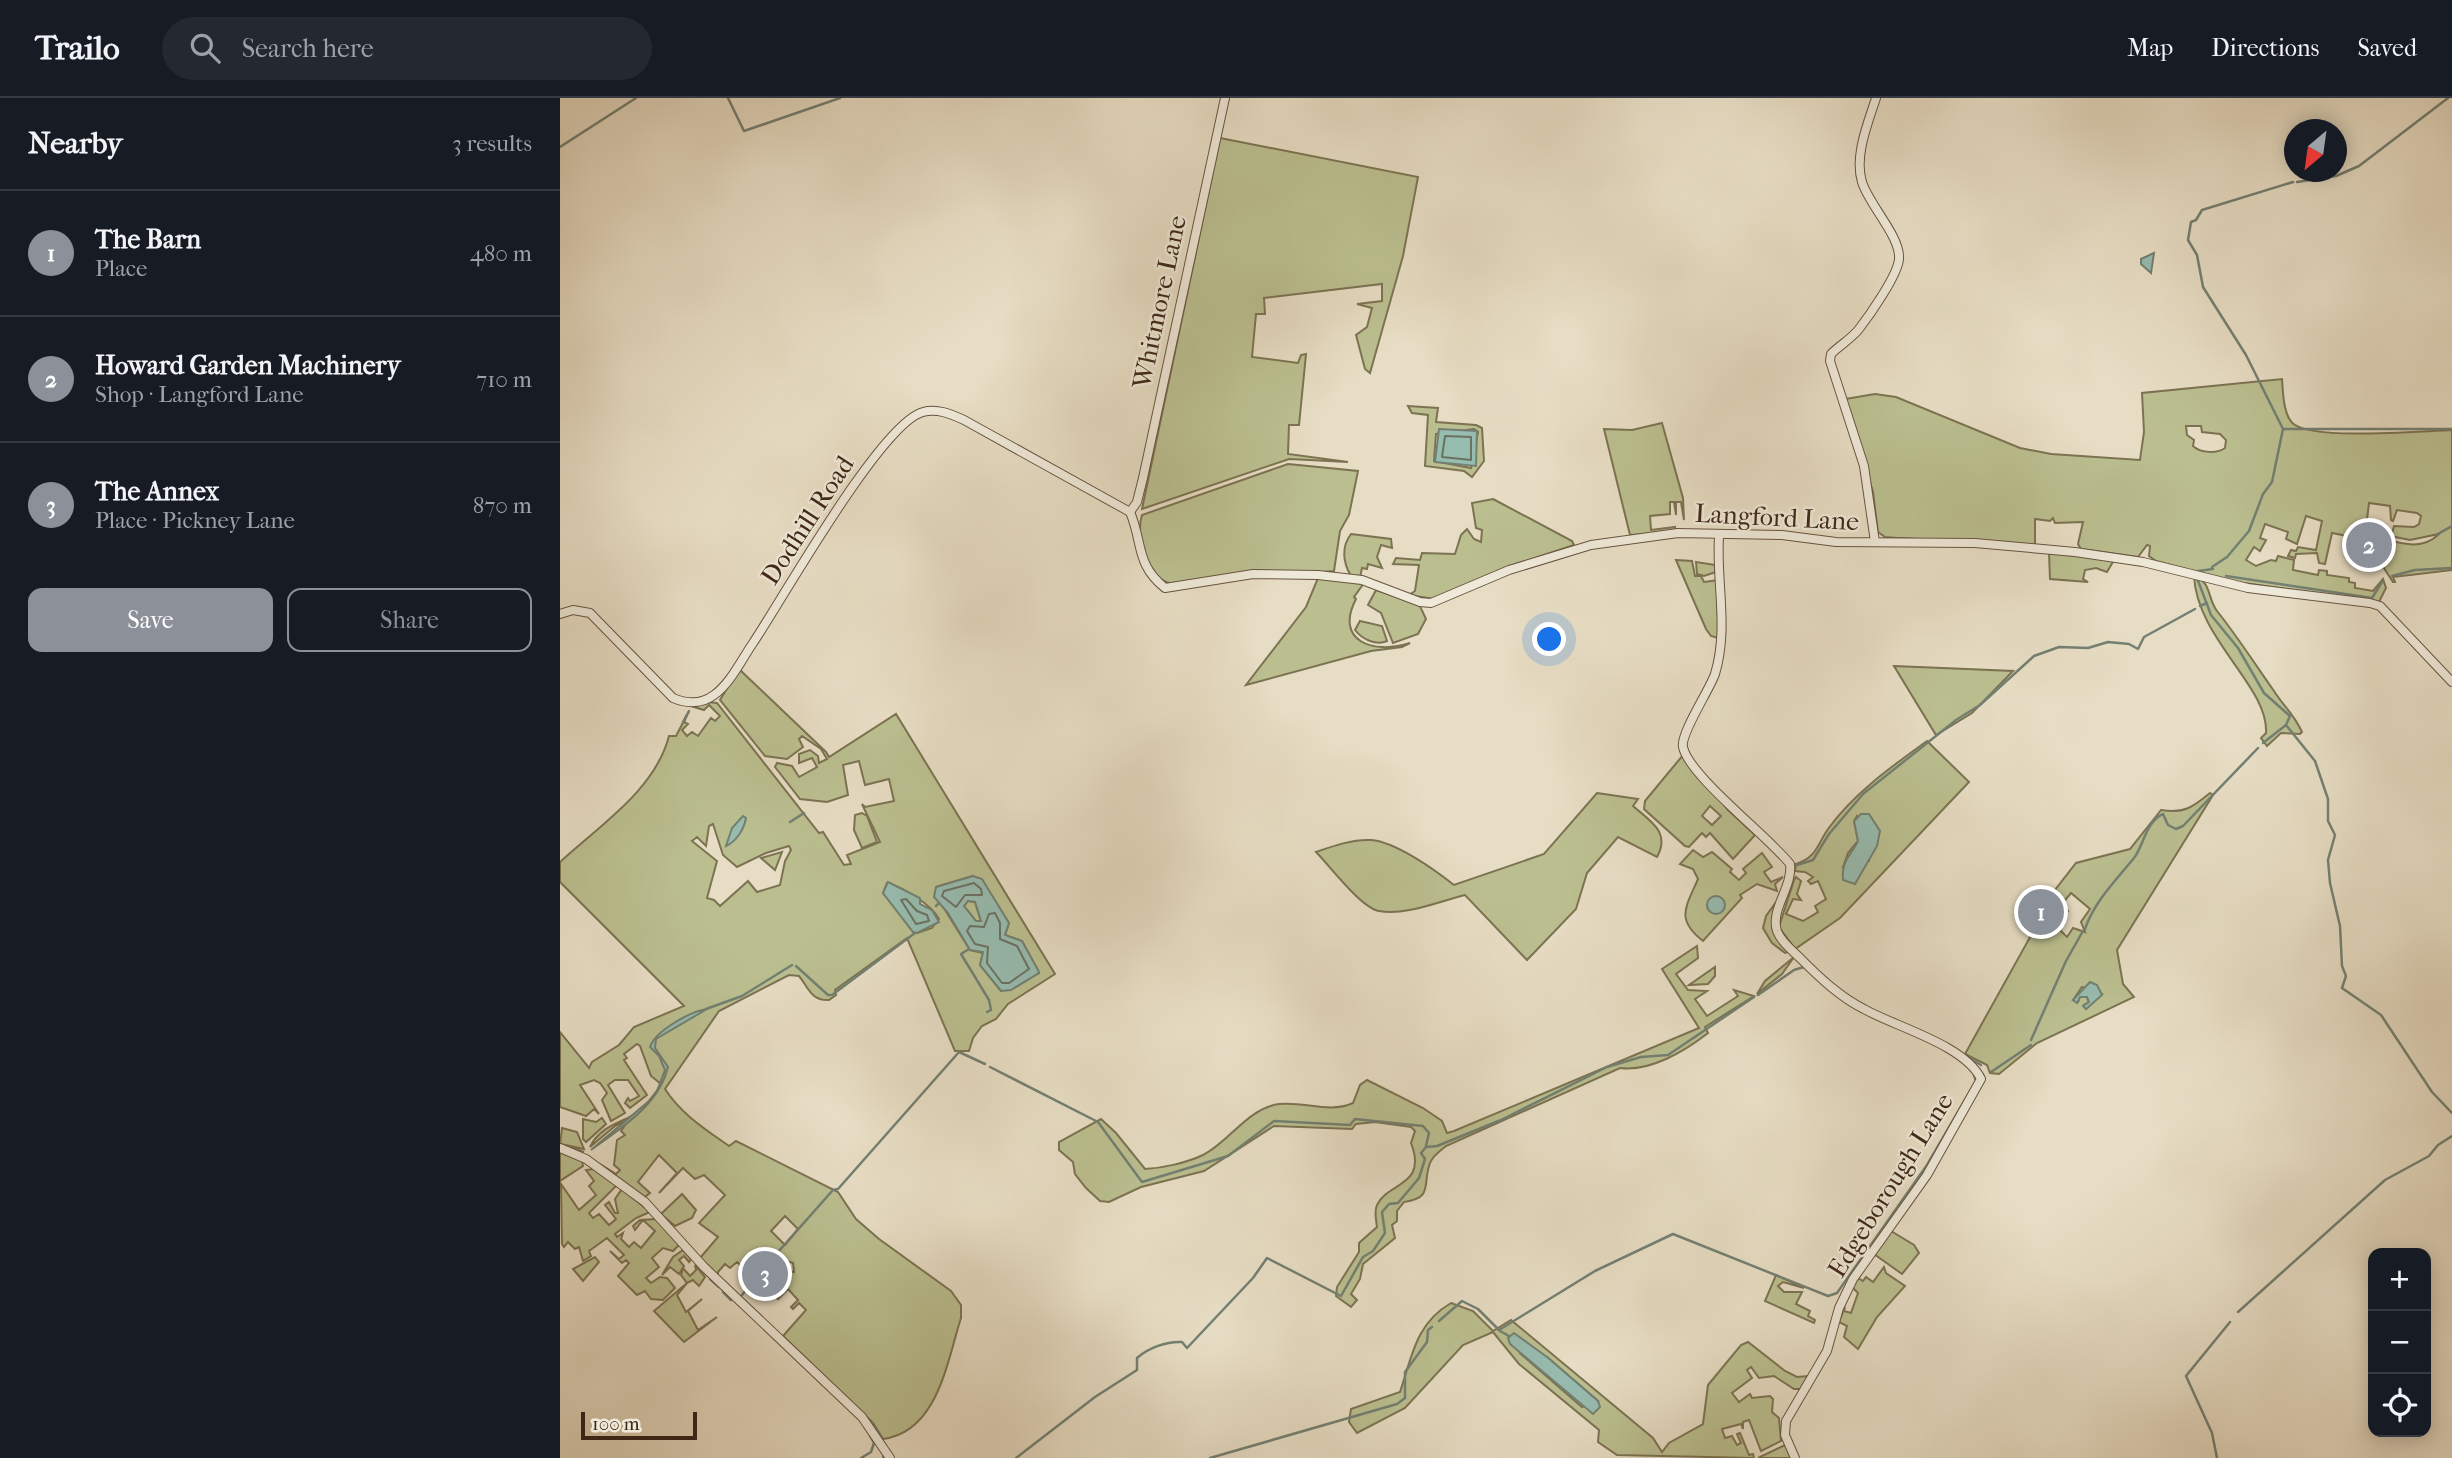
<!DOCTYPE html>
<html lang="en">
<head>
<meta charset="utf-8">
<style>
	body { margin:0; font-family:"IM FELL French Canon",serif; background:#242831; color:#f1f3f6 }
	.controls { position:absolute; right:21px; bottom:21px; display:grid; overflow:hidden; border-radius:14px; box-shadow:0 4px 18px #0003 }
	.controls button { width:63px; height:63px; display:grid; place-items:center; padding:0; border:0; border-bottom:2px solid #363941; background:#171b24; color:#f1f3f6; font:35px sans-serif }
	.compass { position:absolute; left:1724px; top:21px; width:63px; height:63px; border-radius:50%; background:#171b24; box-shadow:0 4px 18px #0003; rotate:209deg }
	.scale { position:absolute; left:21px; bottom:18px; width:116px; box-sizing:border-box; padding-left:7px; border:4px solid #3e2715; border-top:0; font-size:19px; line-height:24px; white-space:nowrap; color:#3e2715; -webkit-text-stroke:5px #efe9d9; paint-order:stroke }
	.you { position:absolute; left:990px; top:542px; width:24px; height:24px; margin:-18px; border:5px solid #fff; border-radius:50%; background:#1a73e8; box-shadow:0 0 0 10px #1a73e833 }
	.badge { display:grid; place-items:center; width:46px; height:46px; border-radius:50%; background:#8c9099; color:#fff; font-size:23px; font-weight:700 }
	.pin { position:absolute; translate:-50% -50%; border:4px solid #fff; box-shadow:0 2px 7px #0006 }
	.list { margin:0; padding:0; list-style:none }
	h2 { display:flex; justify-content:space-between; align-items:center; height:91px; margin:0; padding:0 28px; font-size:30px }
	h2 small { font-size:23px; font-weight:400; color:#9ea1a6 }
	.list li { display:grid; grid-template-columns:46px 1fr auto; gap:21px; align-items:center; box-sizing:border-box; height:126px; padding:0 28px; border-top:2px solid #363941 }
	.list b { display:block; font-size:26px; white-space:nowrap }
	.list p { margin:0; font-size:23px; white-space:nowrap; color:#9ea1a6 }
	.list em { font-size:23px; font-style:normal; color:#9ea1a6 }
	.actions { display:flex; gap:14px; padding:21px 28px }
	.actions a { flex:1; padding:16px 0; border:2px solid #8c9099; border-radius:14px; text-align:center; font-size:24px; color:#8c9099 }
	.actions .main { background:#8c9099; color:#fff }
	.icon { flex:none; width:38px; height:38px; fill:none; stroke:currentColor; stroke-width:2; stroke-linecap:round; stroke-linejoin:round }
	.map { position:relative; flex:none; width:1892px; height:1360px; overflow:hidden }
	header { display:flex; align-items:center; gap:42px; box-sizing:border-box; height:98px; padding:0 35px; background:#171b24; border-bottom:2px solid #363941 }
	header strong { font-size:33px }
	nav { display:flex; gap:38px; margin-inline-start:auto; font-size:24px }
	.search { width:490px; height:63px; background:#242831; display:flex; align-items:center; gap:18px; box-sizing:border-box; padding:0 24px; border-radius:38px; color:#9ea1a6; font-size:26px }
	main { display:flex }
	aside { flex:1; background:#171b24 }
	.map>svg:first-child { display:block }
	.green { fill:#bbbf90; stroke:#7c7352; stroke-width:2; fill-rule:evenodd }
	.water { fill:#97bcb0; stroke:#738072; stroke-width:2; fill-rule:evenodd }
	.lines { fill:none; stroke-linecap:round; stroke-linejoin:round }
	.shore { stroke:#6a7262; stroke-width:2 }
	.stream { stroke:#738072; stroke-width:2.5 }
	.street-casing { stroke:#685441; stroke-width:10 }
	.street { stroke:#efe9d9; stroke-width:8 }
	.labels { text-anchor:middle; stroke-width:5; stroke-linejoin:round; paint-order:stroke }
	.street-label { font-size:26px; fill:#3e2715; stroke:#efe9d9 }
</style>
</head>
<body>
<header>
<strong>Trailo</strong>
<div class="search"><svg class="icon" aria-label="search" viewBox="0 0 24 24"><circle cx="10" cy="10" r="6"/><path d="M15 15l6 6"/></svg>Search here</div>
<nav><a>Map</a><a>Directions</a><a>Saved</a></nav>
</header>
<main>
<aside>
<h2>Nearby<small>3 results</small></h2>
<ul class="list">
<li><span class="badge">1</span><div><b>The Barn</b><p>Place</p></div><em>480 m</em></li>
<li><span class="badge">2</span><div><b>Howard Garden Machinery</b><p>Shop · Langford Lane</p></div><em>710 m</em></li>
<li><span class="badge">3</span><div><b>The Annex</b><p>Place · Pickney Lane</p></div><em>870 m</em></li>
</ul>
<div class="actions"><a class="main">Save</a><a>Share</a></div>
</aside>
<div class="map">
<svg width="1892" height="1360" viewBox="0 0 1892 1360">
	<rect width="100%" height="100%" fill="#e7ddc4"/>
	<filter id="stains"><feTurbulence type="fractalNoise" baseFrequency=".00286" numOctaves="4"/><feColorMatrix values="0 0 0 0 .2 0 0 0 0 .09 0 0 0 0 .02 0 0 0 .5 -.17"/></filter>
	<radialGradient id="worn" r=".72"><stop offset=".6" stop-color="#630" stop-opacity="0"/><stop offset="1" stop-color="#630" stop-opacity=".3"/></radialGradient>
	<g class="green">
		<path d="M660 40 858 79 843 158 810 275 805 271 796 237 807 229 812 210 797 206 822 203V186L704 200 705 216H696L692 259 738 265 741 257 746 256 739 327H729L728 356 788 364 729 361 582 411Z"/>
		<path d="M1722 281C1723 293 1723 320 1735 327 1759 342 1859 333 1892 332V472L1833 479 1835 484H1833L1818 461 1824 441C1843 446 1863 452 1879 436L1850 442 1825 437 1832 435 1834 428 1854 429 1859 426 1861 418 1857 415 1837 412 1833 423 1831 422 1830 408 1809 405 1806 430 1819 434 1818 440 1803 436 1802 441 1772 435 1765 466 1759 465 1757 455 1736 456 1735 460 1728 458 1731 452 1736 453 1738 449 1756 452 1762 423 1746 418 1737 446 1726 441 1728 434 1705 426 1700 440 1706 442 1700 453 1694 449 1686 462 1696 468 1711 462 1716 463 1718 458 1734 462 1733 472 1758 477 1759 472 1767 473V477L1789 480V484L1795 485V490L1813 493 1823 481 1826 490 1819 504 1670 483 1596 463 1589 458 1590 448 1587 447 1578 459 1521 451 1518 446 1523 424 1495 425 1493 420 1490 423 1475 421V447C1425 442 1375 443 1325 439L1318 434 1313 394 1285 301 1315 296 1336 299 1460 350 1491 356 1580 362 1584 334 1582 295ZM1626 328H1641L1642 334 1660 336 1666 342 1665 350C1657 356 1640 355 1633 348L1634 342 1627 337Z"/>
		<path d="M848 308 878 310 876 324 916 327 922 330 924 363 912 379 904 373 865 368 868 317 852 315ZM914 331 918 334 911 370 874 363 876 336Z"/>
		<path d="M1102 325 1123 400 1124 422 1121 404H1116V417L1114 404H1110V416L1090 418 1091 432 1115 429 1114 434 1070 437 1044 331 1072 332Z"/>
		<path d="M728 366 798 373 789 417 780 433 774 473 613 486C587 482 575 439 582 417Z"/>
		<path d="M933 401 1012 443 1014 447 945 470 874 501 849 497 855 493 859 467 833 466 836 460 860 462 862 455 895 456 901 437 907 431 914 441 921 444 922 432 916 430 912 405Z"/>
		<path d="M791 436 831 441 832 450 821 447 817 459 822 470 808 466 807 471 802 470 800 480 791 478C783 465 781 449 791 436Z"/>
		<path d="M1489 455 1554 462 1547 474 1536 470 1525 472 1523 481 1528 484 1490 481Z"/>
		<path d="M1116 462 1132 463 1135 478H1141L1144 484 1159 482 1158 540 1151 538 1146 531Z"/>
		<path d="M1136 464 1156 467V474L1144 478 1137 476Z"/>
		<path d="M1634 478C1652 484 1647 500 1657 513 1677 538 1695 566 1714 593 1724 609 1734 616 1742 634L1740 636 1721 635 1707 648 1701 640 1706 635C1709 589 1637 541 1634 478Z"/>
		<path d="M758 480 804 485 794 499 796 501C774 543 813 557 850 545L842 549 811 553 686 587 746 509Z"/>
		<path d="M816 492 859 506 866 521 858 536 833 545 821 515 808 507Z"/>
		<path d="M800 523 822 528 827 543C816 548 802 541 795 532Z"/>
		<path d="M1334 568 1453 573 1412 615 1376 637Z"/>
		<path d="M179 571 266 654 269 659 336 616 495 876 448 906 436 921 422 928 413 940 409 953H395L347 840 275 892 276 897 269 902C251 903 248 889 239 878L229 877 159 913 105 991C121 1016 145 1031 169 1048L176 1043 278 1094 296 1121 319 1141 391 1193 401 1207V1220C387 1263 378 1334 323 1341L313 1325 223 1238 246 1212 239 1205 233 1211 231 1209 238 1202 228 1191 218 1201 177 1164 170 1170 165 1166 158 1174V1179L140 1160 158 1139 139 1125 165 1097 144 1077 135 1081 123 1070 99 1095 117 1075 99 1057 78 1084 90 1095 85 1099 40 1066 56 1076 60 1072 54 1067 57 1042 65 1037 61 1033 69 1021 55 1028 30 1049C38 1032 54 1026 70 1019 81 1014 95 997 101 986L91 978 80 948 77 946 64 956 67 960 64 962 87 997 70 1010 65 1005 68 1000 70 1003 79 998 68 982H55L48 987 65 1015 51 1023 42 1002 47 995 40 985 34 982 20 987 39 1016 34 1011 26 1018 0 1009V934L29 970 32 964 59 947 74 929 124 908 0 784V764C40 727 95 692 109 638H116L129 613 124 624 128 626 122 632 127 638 132 634 138 638 151 620 155 623 160 618 149 607 144 612 134 609 146 604 157 605 259 735 263 734 284 767 291 766 287 757 320 744 302 706 305 709 334 703 329 681 305 687 299 663 283 667 288 697 267 704 240 701 215 669 217 665 232 668 239 679 257 669 252 660 239 665V656L250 652 258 658 259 665 267 661 261 651 242 638 239 641 243 649 227 661 205 658 160 602ZM153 726 163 757 177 769 206 755 229 748 231 752 225 763 220 787 197 794 188 783 160 808 154 802 147 800 157 763 132 743 137 739 146 748 149 728ZM413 778 449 825 445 837 462 843 479 875 441 893 420 867 423 855 410 852 382 807 376 789ZM327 785C343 789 372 807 379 821L372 830 357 835 323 795ZM225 1118 238 1131 225 1147 211 1133ZM216 1160 233 1165 234 1174 214 1171 201 1184 197 1180Z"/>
		<path d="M1367 643 1409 684 1280 820 1235 851 1219 829 1234 782 1236 779 1241 783 1237 796 1241 802 1233 801 1226 816 1243 823 1258 814 1255 808 1266 801 1258 783 1251 786 1248 783 1253 779 1245 774 1235 773 1236 766C1257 759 1257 747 1268 731 1294 695 1331 669 1367 643ZM1297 718 1317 747 1309 757V763L1283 769 1288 755 1298 743 1294 723Z"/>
		<path d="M1123 657 1168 712 1195 737 1173 761 1150 735 1146 739 1142 735 1129 749 1125 748 1084 711 1085 703ZM1150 708 1161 718 1152 727 1142 718Z"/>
		<path d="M1037 695 1078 701 1073 708C1090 723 1111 734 1097 759L1058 739 1027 775 1016 811 967 862 905 797C880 803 845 818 819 813 801 810 770 768 756 754 773 748 793 741 811 742 836 744 875 772 894 787L984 756Z"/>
		<path d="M1650 695 1653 697 1557 852 1563 886 1574 899 1477 945 1439 976 1430 975 1427 967 1405 956 1474 832 1480 826 1484 830 1492 824 1507 839 1513 830 1525 834 1521 824 1530 811 1511 795 1501 807 1508 813 1505 816 1498 810 1499 805 1494 807 1488 801 1516 765 1570 751 1601 712C1624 716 1633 709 1650 695ZM1522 889 1542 896 1526 911 1524 907 1529 904 1526 898 1520 899 1518 904 1513 902Z"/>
		<path d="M302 715 307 718 317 744 302 750 294 732 295 717Z"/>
		<path d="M1133 752 1143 759 1152 754 1172 771 1170 774 1179 782 1186 775 1183 771 1202 755 1212 769 1204 774 1211 784 1223 779 1215 786 1217 793 1197 786 1180 797 1182 800 1143 843C1115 821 1126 809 1138 781L1133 771 1120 766Z"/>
		<path d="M222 754 215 772 201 760Z"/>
		<path d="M1222 796C1208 825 1208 829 1228 854L1225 855 1212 845 1203 830 1206 818Z"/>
		<path d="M408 803 415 804 421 823H416L404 808Z"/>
		<path d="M1137 848 1138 860 1116 876 1128 892 1147 893 1135 901 1147 918 1178 898 1174 892 1194 898 1145 929 1148 935C1125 953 1090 974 1060 970L886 1048C880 1053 873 1057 870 1065 862 1086 874 1100 844 1104L837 1113V1123L832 1127 835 1140 803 1166 800 1181 791 1196 797 1202 791 1209 776 1198 777 1189 799 1154V1145L817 1129C816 1122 814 1113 817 1107 827 1084 868 1089 851 1045L855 1033 851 1029 815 1024 796 1026 792 1031 714 1028 644 1073 581 1089 549 1104 540 1103 526 1090 515 1076 513 1064 499 1052V1044L541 1021 556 1035 585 1071C603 1070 626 1065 643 1057 669 1044 688 1010 719 1006 745 1003 768 1016 793 1005L800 987 807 982 863 1010 882 1023 887 1035 894 1033 1139 930 1102 871Z"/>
		<path d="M1234 859 1222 876 1197 896 1205 883Z"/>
		<path d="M1155 869V878L1148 886 1129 887Z"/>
		<path d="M42 1020 46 1026 26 1044 23 1041V1021L36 1024Z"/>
		<path d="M2 1030 17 1034 24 1051 1 1046 24 1054 0 1047Z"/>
		<path d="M0 1052 22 1062 23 1068 0 1083Z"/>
		<path d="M34 1071 58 1086 29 1115 33 1120 39 1116 49 1127 56 1121 45 1107 49 1104 55 1115H58L55 1101 62 1091 90 1114 76 1120 55 1136 57 1139 63 1135 61 1141 69 1149 74 1144 81 1150 95 1133 83 1122 75 1132 73 1128 80 1122 97 1121 119 1147 113 1153 103 1150 92 1160 99 1169 86 1180 91 1185 100 1179 107 1180 115 1190 103 1202 91 1201 85 1193 77 1197 58 1178 69 1165 66 1162 62 1165 50 1153 59 1161 64 1157 47 1140 29 1153 31 1158 23 1163 19 1149 15 1151 8 1144 4 1149 2 1146 1 1086 19 1112 36 1097 29 1088 34 1083 26 1072Z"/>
		<path d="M122 1096 136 1112 132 1120 115 1128 101 1116Z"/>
		<path d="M1331 1133 1354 1147 1359 1155 1342 1176 1314 1156Z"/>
		<path d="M123 1152 131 1161 129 1164 124 1158 119 1162 124 1168 119 1176 110 1169 102 1177 113 1159Z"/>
		<path d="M35 1159 39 1164 23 1183 13 1171Z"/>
		<path d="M135 1167 145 1179 139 1188 133 1182 127 1185 121 1177 123 1170 130 1178 136 1172Z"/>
		<path d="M1324 1169 1326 1175 1345 1188 1317 1219 1298 1251 1284 1239 1287 1228 1279 1224 1285 1209 1284 1213 1291 1215 1298 1195 1292 1189 1296 1179 1303 1183 1306 1179 1313 1184Z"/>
		<path d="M1216 1177 1244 1190 1223 1184 1218 1188 1224 1194H1242L1236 1206 1250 1213 1248 1218 1255 1222 1254 1225 1205 1203Z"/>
		<path d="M127 1185 117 1197 126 1214 142 1201 128 1213 138 1232 157 1219 124 1244 94 1213Z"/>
		<path d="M891 1205 913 1213 933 1233 951 1222 1093 1340 1102 1354 1109 1345 1143 1326 1148 1287 1181 1247 1188 1244 1225 1273 1237 1279 1250 1278 1241 1291H1234L1214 1278 1199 1280 1191 1269 1187 1272 1192 1280 1172 1295 1179 1304 1190 1296 1192 1300 1210 1298 1213 1301 1212 1314 1219 1320 1221 1343 1201 1353 1189 1322 1183 1324V1331L1181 1326 1162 1331 1165 1340 1172 1338 1177 1347 1181 1345 1177 1336 1180 1335 1189 1357 1193 1356 1194 1360 1057 1357 1038 1344 1039 1332 959 1266 933 1234 903 1247 845 1310 797 1335 789 1324 791 1311 840 1294C852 1259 855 1226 891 1205ZM961 1256 987 1259 1038 1303 1022 1309Z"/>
		<path d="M1225 1347 1231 1360H1198Z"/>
	</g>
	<g class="water">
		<path d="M1594 155 1591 175 1581 166V161Z"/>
		<path d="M879 331 917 333 916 368 875 364Z"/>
		<path d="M1301 716H1309L1320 733 1317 748 1295 786 1283 782C1281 763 1291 757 1298 743L1294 723Z"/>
		<path d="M183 718 186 720C184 731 177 743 166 748L172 730Z"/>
		<path d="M413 778 422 781 449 825 445 837 462 843 478 872 479 875 451 892 441 893 420 867 423 854 410 852 388 815 374 799 376 789ZM408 803 415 804 421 823H416L404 808Z"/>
		<path d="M328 784 360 800V806L372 812 379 824 357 835 353 834 323 795Z"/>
		<circle cx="1156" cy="807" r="9"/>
		<path d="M1530 884 1537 887 1542 897 1526 911 1523 908 1529 904 1527 899H1520L1517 905 1513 902Z"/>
		<path d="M147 911 96 941 95 950 108 969C99 1007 61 1030 31 1052L89 1003 97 993 105 972 99 958 90 949C95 933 131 913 147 911Z"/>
		<path d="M954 1235 987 1259 1038 1303 1040 1309 1033 1316 950 1246 948 1240Z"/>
	</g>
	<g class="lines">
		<g class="shore">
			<path d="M885 338 911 339V362L882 359Z"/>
			<path d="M414 785 421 791 422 797H405L396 809 382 798 384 793Z"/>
			<path d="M346 801 357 813 367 817 369 823 356 826 341 802Z"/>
			<path d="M435 815 440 825V841L457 848 469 871 449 885H442L427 865 428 849 415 846 407 833 410 828 424 829 429 816Z"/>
		</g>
		<g class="stream">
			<path d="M168 0 184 33 280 0"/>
			<path d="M0 49 76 0"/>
			<path d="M1737 84 1776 78 1799 68 1888 0"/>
			<path d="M1724 331H1892"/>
			<path d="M1799 432 1818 437"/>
			<path d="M1876 437 1892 428"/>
			<path d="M1652 469 1667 459 1689 433 1703 396 1712 384 1723 331 1686 257 1643 189 1637 157 1628 142 1631 124 1636 122 1642 112 1733 84"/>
			<path d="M1638 473 1653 471"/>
			<path d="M1666 478 1812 500 1822 484"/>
			<path d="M1832 478 1855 472 1892 470"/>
			<path d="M1637 480 1651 517 1678 550 1704 595 1730 618 1726 627 1755 663 1768 701V723L1775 737 1768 762 1770 785 1780 828 1782 868 1786 878 1782 890 1821 917 1872 994 1892 1015"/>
			<path d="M1640 508 1647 505"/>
			<path d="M123 624 129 613"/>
			<path d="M1703 645 1726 627"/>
			<path d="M230 724 244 715"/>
			<path d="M1237 767 1253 762 1269 736 1303 696 1396 622 1420 607 1474 558 1499 549 1528 550 1548 544 1569 546 1578 551 1584 539 1635 511"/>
			<path d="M376 808 379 805"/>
			<path d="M1525 831C1534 804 1556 782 1574 760 1583 749 1586 723 1603 716L1608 727 1616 731 1623 728 1698 650"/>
			<path d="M409 851 401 856 429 902 431 912 427 914"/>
			<path d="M236 868 268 897H272L355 835"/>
			<path d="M1198 897 1234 872 1244 869"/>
			<path d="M146 911 182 898 232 867"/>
			<path d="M1471 942 1506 863 1523 833"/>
			<path d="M1404 957 1421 967"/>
			<path d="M430 969 538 1024 582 1084 668 1058 714 1023 790 1027 795 1021 863 1028 869 1035 866 1048"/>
			<path d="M1431 974 1471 947"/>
			<path d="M195 1180 273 1092 278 1091 399 954 425 966"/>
			<path d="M150 1181 159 1189"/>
			<path d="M163 1194 171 1202"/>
			<path d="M182 1197 192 1185"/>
			<path d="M1678 1214 1825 1082 1869 1058 1878 1047 1892 1038"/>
			<path d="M879 1223 902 1203 918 1211 939 1232 1035 1173 1113 1136 1268 1198 1277 1195 1367 1067 1416 983 1414 977"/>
			<path d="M940 1233 949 1238"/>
			<path d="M314 1328 322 1340"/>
			<path d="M323 1358 324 1360"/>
			<path d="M301 1360 311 1354 314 1345 307 1332"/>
			<path d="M456 1360 535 1299 577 1272V1260C588 1250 607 1243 622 1244L627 1250 693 1180 707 1160 781 1198 803 1159 813 1153 825 1135 822 1114 829 1106 838 1105 859 1080 865 1061 861 1055 866 1049 877 1048 941 1022 1047 969 1081 959 1108 957 1194 899"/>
			<path d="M650 1360 837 1306 845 1300V1274L867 1244 868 1232 872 1229"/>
			<path d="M1657 1360 1652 1335 1626 1278 1670 1224"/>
		</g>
		<defs>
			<g id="street">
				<path d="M570 414C583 444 575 466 605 490L693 476 758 477 802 482 860 504 871 505 949 472 1031 447 1118 435 1222 437 1276 444 1415 445 1515 454 1583 464 1688 490 1810 505 1820 508 1892 584"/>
				<path d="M570 414 577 404 583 380 665 0"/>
				<path d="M1159 438C1156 485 1169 529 1155 576 1149 593 1120 636 1123 649 1129 678 1209 739 1230 766 1233 789 1210 811 1217 833 1221 844 1233 853 1241 861 1260 880 1280 899 1304 911 1336 929 1405 947 1421 981L1367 1077 1293 1181 1279 1210 1267 1253 1226 1323 1225 1337 1235 1360"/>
				<path d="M1315 444 1304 368 1270 263 1271 256C1280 247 1291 241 1299 231 1309 218 1338 177 1339 161 1341 139 1309 107 1302 84 1294 58 1308 25 1316 0"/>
				<path d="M0 516 13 512 30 515 113 600C127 606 142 606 154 597 170 586 182 561 193 545 222 502 321 325 363 314 377 310 391 316 404 322L570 414"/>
				<path d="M0 1050 26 1061 85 1104 144 1169 302 1319 330 1360"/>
			</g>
		</defs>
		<use href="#street" class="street-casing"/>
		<use href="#street" class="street"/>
	</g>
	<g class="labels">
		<g class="street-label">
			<text transform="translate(599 204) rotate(-78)" y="9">Whitmore Lane</text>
			<text transform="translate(1217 419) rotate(3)" y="9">Langford Lane</text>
			<text transform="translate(247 422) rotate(-57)" y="9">Dodhill Road</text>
			<text transform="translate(1330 1087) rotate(-58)" y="9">Edgeborough Lane</text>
		</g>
	</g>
	<rect width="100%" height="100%" filter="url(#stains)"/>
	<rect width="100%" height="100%" fill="url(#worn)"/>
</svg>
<div class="controls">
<button>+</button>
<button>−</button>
<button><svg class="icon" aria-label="locate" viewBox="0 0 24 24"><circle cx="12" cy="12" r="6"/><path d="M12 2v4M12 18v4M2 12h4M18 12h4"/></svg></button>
</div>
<svg class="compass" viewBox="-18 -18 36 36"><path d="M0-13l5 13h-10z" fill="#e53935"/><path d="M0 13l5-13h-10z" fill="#9ea1a6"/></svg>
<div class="scale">100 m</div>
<div class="you"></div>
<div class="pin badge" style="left:1481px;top:814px">1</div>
<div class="pin badge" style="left:1809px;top:447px">2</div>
<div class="pin badge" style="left:205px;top:1176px">3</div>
</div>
</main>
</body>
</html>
